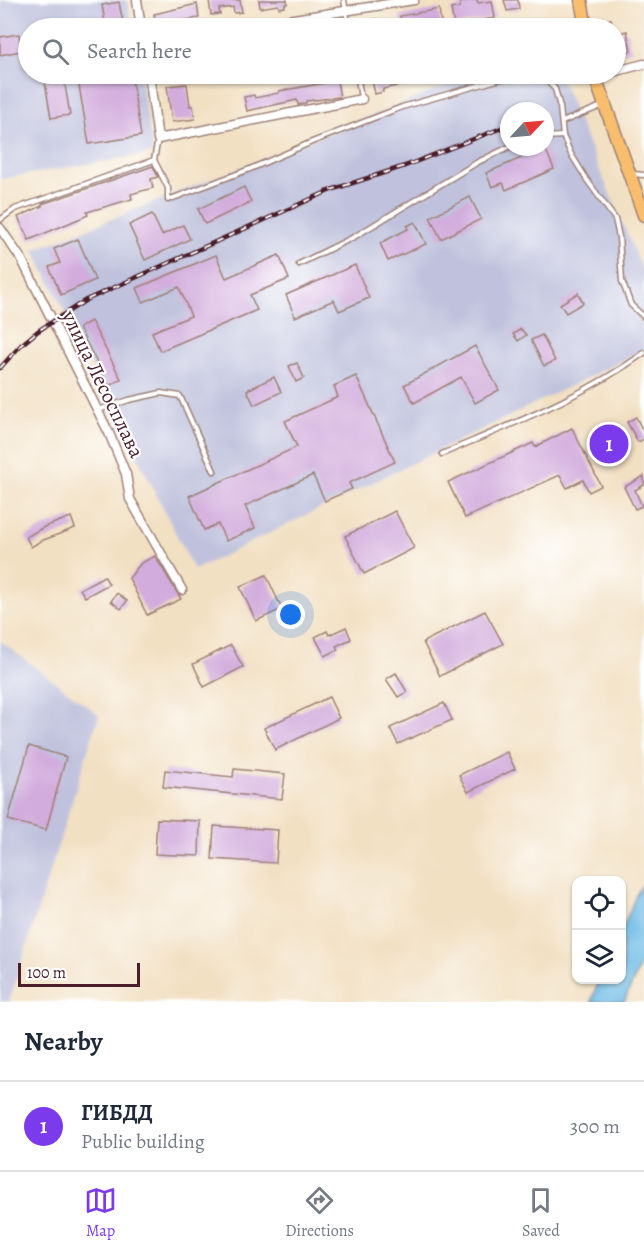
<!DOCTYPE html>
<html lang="en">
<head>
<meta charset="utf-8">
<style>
	body { margin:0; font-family:Alegreya,serif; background:#f2f2f3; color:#1f2937 }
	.controls { position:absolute; right:18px; bottom:18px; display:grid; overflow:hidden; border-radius:12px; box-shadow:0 2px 4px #0004 }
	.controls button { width:54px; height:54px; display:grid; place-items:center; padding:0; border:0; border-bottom:2px solid #e0e1e3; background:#fff; color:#1f2937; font:30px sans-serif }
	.compass { position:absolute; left:500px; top:102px; width:54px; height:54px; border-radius:50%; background:#fff; box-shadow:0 2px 4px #0004; rotate:64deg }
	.scale { position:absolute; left:18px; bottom:15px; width:122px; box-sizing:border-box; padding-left:6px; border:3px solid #4a1f2b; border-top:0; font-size:16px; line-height:21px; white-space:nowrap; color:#4a1f2b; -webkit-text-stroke:4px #fff; paint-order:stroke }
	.you { position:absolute; left:291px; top:615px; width:21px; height:21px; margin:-15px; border:4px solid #fff; border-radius:50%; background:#1a73e8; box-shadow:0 0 0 9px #1a73e833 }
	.badge { display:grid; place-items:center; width:39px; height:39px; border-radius:50%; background:#7c3aed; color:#fff; font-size:20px; font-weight:700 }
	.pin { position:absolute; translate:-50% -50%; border:3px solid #fff; box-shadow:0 2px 6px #0006 }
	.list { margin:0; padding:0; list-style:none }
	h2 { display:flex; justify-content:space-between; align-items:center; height:78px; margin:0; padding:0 24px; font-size:26px }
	h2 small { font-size:20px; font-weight:400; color:#747a83 }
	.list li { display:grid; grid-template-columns:39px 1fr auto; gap:18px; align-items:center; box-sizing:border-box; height:90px; padding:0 24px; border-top:2px solid #e0e1e3 }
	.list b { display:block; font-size:22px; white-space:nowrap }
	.list p { margin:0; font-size:20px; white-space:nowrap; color:#747a83 }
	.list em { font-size:20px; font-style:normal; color:#747a83 }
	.icon { flex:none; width:33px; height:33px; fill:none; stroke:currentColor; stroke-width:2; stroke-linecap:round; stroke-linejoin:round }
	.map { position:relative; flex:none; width:644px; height:1002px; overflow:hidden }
	.search { position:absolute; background:#fff; box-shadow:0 2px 4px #0004; left:18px; right:18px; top:18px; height:66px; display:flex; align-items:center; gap:15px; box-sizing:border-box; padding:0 21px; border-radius:33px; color:#747a83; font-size:22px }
	.sheet { height:168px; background:#fff }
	nav { display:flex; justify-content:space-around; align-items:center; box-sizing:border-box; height:84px; border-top:2px solid #e0e1e3; background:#fff; font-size:16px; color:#747a83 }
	nav a { display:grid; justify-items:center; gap:3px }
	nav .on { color:#7c3aed }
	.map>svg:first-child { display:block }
	.industrial { fill:#c0c2dd; fill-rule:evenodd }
	.water { fill:#6bb9e5; stroke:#5a6c88; stroke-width:1.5 }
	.building { fill:#d2acdc }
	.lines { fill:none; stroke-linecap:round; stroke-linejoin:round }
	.service-casing { stroke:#9e8077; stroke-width:7 }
	.minor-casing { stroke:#9e8077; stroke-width:11 }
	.primary-casing { stroke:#9e8077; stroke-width:15 }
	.service { stroke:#fff; stroke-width:4 }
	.minor { stroke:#fff; stroke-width:8 }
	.primary { stroke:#f9be6d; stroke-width:12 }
	.rail-casing { stroke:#4a1f2b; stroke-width:4.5 }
	.rail { stroke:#fff; stroke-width:2; stroke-dasharray:7; stroke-linecap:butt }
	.labels { text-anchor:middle; stroke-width:4.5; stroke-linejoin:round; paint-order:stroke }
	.street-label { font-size:21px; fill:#4a1f2b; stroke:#fff }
</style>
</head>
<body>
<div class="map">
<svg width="644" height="1002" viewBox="0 0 644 1002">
	<rect width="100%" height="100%" fill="#fff"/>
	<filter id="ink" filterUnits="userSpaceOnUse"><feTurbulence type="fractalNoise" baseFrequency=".0167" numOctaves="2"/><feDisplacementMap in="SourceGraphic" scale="12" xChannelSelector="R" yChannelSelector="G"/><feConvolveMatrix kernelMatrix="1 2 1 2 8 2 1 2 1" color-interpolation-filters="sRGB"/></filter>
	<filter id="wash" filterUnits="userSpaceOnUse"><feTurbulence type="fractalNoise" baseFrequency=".008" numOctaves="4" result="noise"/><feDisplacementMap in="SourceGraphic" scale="24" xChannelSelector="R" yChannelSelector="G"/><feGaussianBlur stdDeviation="1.35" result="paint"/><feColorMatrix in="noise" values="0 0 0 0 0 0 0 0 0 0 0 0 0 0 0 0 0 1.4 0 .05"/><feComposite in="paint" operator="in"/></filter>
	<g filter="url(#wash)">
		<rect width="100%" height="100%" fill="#f2e0c3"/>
		<g class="industrial">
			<path d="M0 0H127L132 28H28V74H140L153 153 0 179Z"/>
			<path d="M523 74H543L561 80 644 273V350L194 570 34 250 456 82ZM509 111H545V147H509Z"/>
			<path d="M0 641 99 715 9 1002H0Z"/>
		</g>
		<path class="water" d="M644 883V956L624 1002H591L599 980H622V931L636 895Z"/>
		<g id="blocks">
			<g class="building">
				<path d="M209 0H240L242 12 234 13 233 7 219 9 220 14 211 15Z"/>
				<path d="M259 0H287V4H285V7L279 8 278 5 260 8Z"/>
				<path d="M470 0H477L478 3 492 1 495 18 454 25 451 9 460 7V3Z"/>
				<path d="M504 0H518L519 9 507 11Z"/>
				<path d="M119 2 124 28H106L102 5Z"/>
				<path d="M197 4 199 18 156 25 154 14Z"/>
				<path d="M439 9 442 28H402L400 16Z"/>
				<path d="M377 19 378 28H367L366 21Z"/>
				<path d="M611 19 613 27 598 28 597 22Z"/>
				<path d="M627 31 631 51 624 53 622 49 615 50V34Z"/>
				<path d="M19 34 21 51 0 55V37Z"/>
				<path d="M77 74H131L141 136 89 144Z"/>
				<path d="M384 74H408L410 83 383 89V92L375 94 372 80 377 79 376 75Z"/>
				<path d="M64 79 70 115 51 118 45 82Z"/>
				<path d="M337 81 340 97 306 101V103L298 105 297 100 247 111 244 97 254 95 255 98 279 93V91Z"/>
				<path d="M187 84 190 106H193L195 119 172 122 167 86Z"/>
				<path d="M545 148 554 169 506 190 503 183 492 187 486 173Z"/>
				<path d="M153 166 158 177 151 179 153 188 131 194 132 199 87 212 88 215 29 240 18 217 42 206V204Z"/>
				<path d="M244 187 251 202 205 224 198 209Z"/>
				<path d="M470 197 481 219 441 239 430 217Z"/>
				<path d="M152 214 162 235 183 225 190 239 145 260 129 225Z"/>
				<path d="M415 222 426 244 388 261 380 243 408 229 407 226Z"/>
				<path d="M78 239 95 280 61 295 49 267 60 263 54 249Z"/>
				<path d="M216 255 226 278 279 255 289 279 250 295 257 310 160 351 152 332 191 316 179 287 143 302 137 288Z"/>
				<path d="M355 265 369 298 339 311 334 300 295 317 286 295Z"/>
				<path d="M578 293 583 303 566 313 560 304Z"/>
				<path d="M91 321 121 379 109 386 79 328Z"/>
				<path d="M521 329 526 335 518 341 513 334Z"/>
				<path d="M542 335 555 361 544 366 531 340Z"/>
				<path d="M475 346 499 390 475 403 461 377 414 403 404 385Z"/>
				<path d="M297 363 304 378 296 382 289 366Z"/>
				<path d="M356 376 395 462 349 483 352 489 325 501 313 475 245 506 255 528 226 541 218 524 204 530 189 496 297 447 285 421 338 397 334 386Z"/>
				<path d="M274 377 281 392 254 405 247 390Z"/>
				<path d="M636 417 644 433V439L638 442 627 422Z"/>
				<path d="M610 423 627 458 610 467 592 432Z"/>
				<path d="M572 428 601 486 589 492 583 480 567 488 560 475 465 518 448 482 533 443 535 447Z"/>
				<path d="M644 476V485L635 490 642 506 635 509 624 487Z"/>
				<path d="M395 511 414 548 364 574 345 536Z"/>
				<path d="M71 517 75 528 41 541 31 547 26 537 44 527Z"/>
				<path d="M155 556 181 599 147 615 129 578 141 563Z"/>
				<path d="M266 575 282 609 256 621 240 587Z"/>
				<path d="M104 576 109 584 85 597 80 589Z"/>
				<path d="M117 593 127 601 121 609 111 601Z"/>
				<path d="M485 611 503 644 440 676 423 642Z"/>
				<path d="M346 627 351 639 336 646 338 650 325 656 315 637 327 631 329 635Z"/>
				<path d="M231 645 243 667 204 687 193 664Z"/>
				<path d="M396 673 407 692 398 697 386 679Z"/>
				<path d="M329 697 339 718 275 750 264 728Z"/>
				<path d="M444 703 452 720 398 744 390 728Z"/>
				<path d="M29 746 66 757 46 830 8 820Z"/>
				<path d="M507 752 515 769 468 792 459 775Z"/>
				<path d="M234 769 285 774 282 799 163 787 165 770 233 777Z"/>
				<path d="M157 819 200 821 199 856 155 854Z"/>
				<path d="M214 826 278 830 276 863 212 859Z"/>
			</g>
		</g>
	</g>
	<g filter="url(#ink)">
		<use href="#blocks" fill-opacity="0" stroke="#9e8077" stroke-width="1.5"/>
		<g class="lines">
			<defs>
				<g id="service">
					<path d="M344 0 349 28"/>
					<path d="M357 74 361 98"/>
					<path d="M562 122 604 105"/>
					<path d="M545 137 563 136"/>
					<path d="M154 160 168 188V200L250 169 312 142 402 107 501 79 535 76 545 79 555 89 560 107 563 136 571 154 587 180 615 219 619 237 622 281 631 305 644 317"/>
					<path d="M633 174 644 175"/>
					<path d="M0 220 15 209 154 160 158 139"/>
					<path d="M299 264 354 237 478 162 509 147"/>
					<path d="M98 410 129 400 161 393 180 396 214 471"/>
					<path d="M442 454C512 424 583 397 644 353"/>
				</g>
				<g id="minor">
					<path d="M137 0 141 28"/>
					<path d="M236 28 414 0"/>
					<path d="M616 71 644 64"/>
					<path d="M149 74 158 139 362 99"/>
					<path d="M594 76 606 74"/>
					<path d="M0 228 22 260 109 433 126 474 130 499 182 590"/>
				</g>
				<g id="primary">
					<path d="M581 0 586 28"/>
					<path d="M594 74 644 215"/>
				</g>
			</defs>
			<use href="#service" class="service-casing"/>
			<use href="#minor" class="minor-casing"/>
			<use href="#primary" class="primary-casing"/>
			<use href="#service" class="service"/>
			<use href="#minor" class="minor"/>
			<use href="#primary" class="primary"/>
			<defs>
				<path id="rail" d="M0 368 21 345 38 331 86 300 331 190 405 166 509 125"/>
			</defs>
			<use href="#rail" class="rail-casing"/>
			<use href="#rail" class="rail"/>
		</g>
	</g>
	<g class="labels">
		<g class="street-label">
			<text transform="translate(103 384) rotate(64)" y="7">улица Лесосплава</text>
		</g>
	</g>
</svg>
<div class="controls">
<button><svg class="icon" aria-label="locate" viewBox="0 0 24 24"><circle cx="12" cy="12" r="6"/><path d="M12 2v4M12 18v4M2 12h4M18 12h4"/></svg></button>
<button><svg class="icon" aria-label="layers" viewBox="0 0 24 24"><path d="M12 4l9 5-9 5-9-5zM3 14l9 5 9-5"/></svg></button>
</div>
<svg class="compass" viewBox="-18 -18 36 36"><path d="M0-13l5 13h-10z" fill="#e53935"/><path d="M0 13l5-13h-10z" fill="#747a83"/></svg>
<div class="scale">100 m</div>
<div class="you"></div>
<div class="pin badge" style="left:609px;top:444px">1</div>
<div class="search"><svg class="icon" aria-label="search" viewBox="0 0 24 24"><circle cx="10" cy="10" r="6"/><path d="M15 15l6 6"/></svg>Search here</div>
</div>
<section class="sheet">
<h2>Nearby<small></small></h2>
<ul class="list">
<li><span class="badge">1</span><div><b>ГИБДД</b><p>Public building</p></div><em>300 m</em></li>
</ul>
</section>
<nav>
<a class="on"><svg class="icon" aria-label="map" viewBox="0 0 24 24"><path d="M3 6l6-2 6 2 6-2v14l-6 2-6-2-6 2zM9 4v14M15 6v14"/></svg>Map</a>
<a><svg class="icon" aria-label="directions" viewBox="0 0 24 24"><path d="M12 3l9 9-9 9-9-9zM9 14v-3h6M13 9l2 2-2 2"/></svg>Directions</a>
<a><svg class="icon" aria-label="saved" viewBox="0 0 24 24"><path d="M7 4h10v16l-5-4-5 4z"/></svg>Saved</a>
</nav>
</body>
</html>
